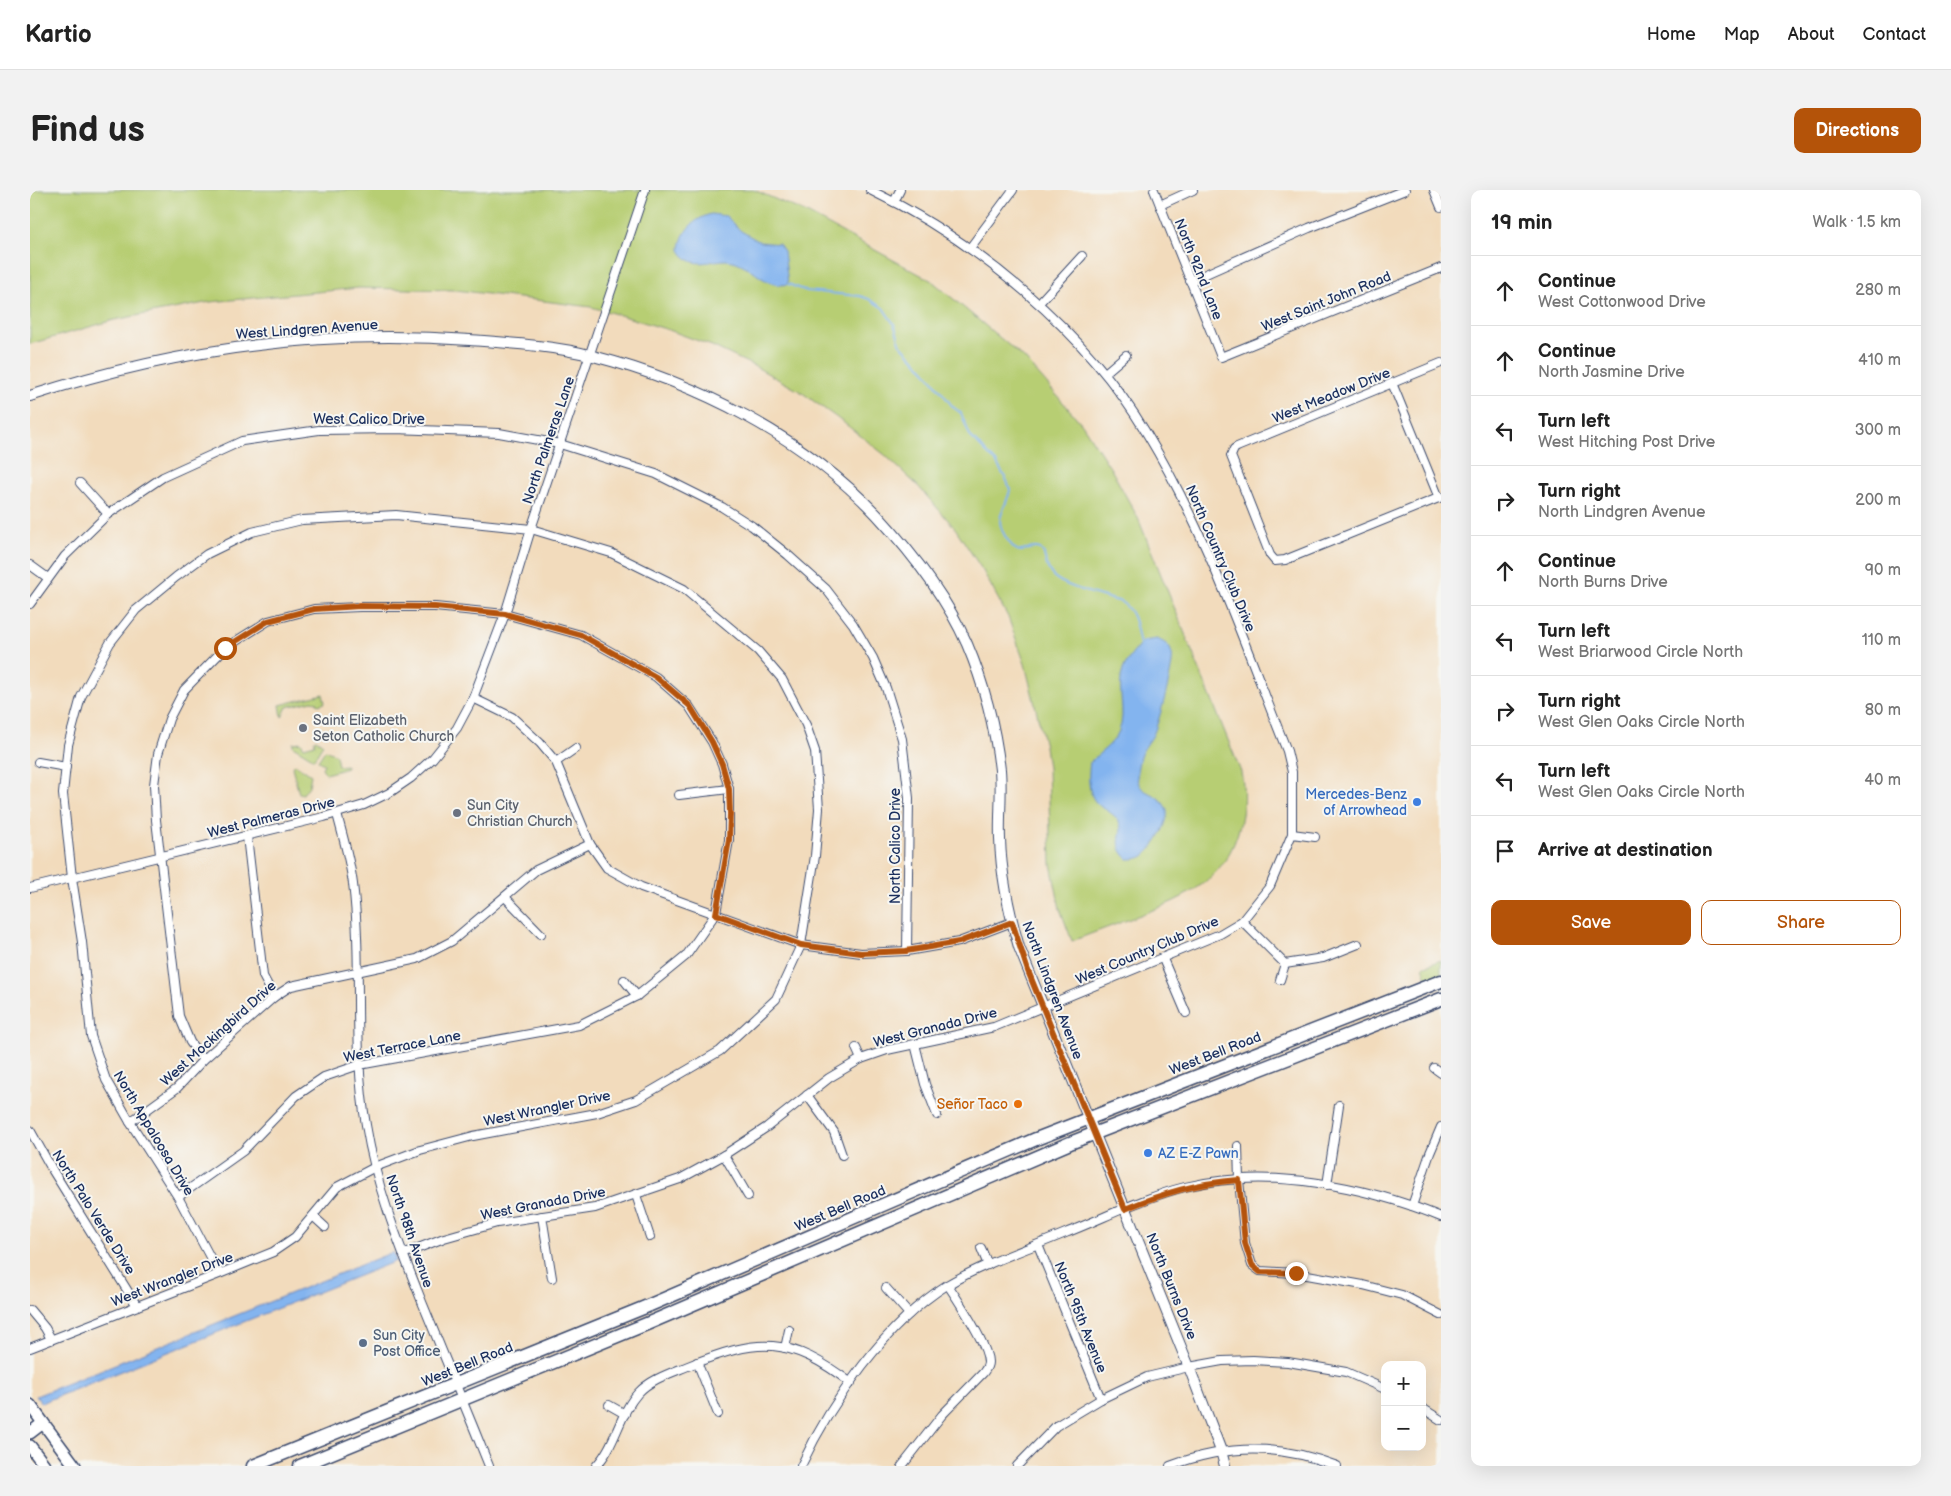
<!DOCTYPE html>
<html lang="en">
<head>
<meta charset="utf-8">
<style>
	body { margin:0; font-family:"Balsamiq Sans",sans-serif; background:#f2f2f2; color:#222 }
	.controls { position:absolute; right:15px; bottom:15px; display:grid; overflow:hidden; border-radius:10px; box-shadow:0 5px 20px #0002 }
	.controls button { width:45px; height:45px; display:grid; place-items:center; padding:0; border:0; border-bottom:1px solid #e0e0e0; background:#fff; color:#222; font:25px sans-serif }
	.stop { position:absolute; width:15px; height:15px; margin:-11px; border:4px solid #b45309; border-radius:50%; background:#fff }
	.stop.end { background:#b45309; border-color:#fff; box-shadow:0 1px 5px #0008 }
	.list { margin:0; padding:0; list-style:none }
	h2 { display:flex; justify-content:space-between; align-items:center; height:65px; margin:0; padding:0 20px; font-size:21px }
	h2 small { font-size:16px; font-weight:400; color:#767676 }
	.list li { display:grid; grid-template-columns:32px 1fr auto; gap:15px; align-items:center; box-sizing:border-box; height:70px; padding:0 20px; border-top:1px solid #e0e0e0 }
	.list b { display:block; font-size:19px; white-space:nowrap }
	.list p { margin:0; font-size:16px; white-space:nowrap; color:#767676 }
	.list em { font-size:16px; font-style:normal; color:#767676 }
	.actions { display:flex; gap:10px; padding:15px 20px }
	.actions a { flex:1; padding:11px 0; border:1px solid #b45309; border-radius:10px; text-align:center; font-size:18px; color:#b45309 }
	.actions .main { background:#b45309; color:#fff }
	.icon { flex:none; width:28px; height:28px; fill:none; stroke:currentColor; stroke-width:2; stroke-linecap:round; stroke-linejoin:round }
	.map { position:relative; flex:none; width:1411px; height:1276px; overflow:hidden; border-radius:10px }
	header { display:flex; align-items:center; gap:30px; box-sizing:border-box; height:70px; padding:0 25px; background:#fff; border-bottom:1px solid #e0e0e0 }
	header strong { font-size:24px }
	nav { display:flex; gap:28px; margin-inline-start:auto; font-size:18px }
	.intro { display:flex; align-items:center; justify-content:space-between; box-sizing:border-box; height:120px; padding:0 30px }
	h1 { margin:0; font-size:35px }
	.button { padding:12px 22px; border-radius:10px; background:#b45309; color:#fff; font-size:18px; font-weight:700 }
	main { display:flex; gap:30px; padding:0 30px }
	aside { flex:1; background:#fff; border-radius:10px; box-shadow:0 5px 20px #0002 }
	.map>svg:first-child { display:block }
	.green { fill:#b7ce73; stroke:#697e68 }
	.water { fill:#83b4ef; stroke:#4f72a6 }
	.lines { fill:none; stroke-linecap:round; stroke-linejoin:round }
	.stream { stroke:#83b4ef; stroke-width:2 }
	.minor-casing { stroke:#3b496c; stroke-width:10 }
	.tertiary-casing { stroke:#3b496c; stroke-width:12 }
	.secondary-casing { stroke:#3b496c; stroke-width:14 }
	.primary-casing { stroke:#3b496c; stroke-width:15 }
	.minor { stroke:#fff; stroke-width:8 }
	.tertiary { stroke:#fff; stroke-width:10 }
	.secondary { stroke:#fff; stroke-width:11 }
	.primary { stroke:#fff; stroke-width:12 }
	.route { stroke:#b45309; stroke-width:6 }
	.worship-dot { fill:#6b7280; stroke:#f6f6f2; stroke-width:2 }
	.shop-dot { fill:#3f7fe0; stroke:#f6f6f2; stroke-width:2 }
	.food-dot { fill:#e8710a; stroke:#f6f6f2; stroke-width:2 }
	.service-dot { fill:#5c6f8a; stroke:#f6f6f2; stroke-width:2 }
	.labels { text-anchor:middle; stroke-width:4; stroke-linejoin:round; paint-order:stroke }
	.street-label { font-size:14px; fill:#1b2f5e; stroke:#f6f6f2 }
	.worship-label { font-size:14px; fill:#5b616d; stroke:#f6f6f2; text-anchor:start }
	.shop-label { font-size:14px; fill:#366cbe; stroke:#f6f6f2; text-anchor:end }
	.food-label { font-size:14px; fill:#c56008; stroke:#f6f6f2; text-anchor:end }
	.service-label { font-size:14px; fill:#4e5e75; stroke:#f6f6f2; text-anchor:start }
</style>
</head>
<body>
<header>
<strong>Kartio</strong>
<nav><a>Home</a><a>Map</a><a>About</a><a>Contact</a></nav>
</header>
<div class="intro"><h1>Find us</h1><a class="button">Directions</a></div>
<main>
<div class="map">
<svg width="1411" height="1276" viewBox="0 0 1411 1276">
	<rect width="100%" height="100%" fill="#f6f6f2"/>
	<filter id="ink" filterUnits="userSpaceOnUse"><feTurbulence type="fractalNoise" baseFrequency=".02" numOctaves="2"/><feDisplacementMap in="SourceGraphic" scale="10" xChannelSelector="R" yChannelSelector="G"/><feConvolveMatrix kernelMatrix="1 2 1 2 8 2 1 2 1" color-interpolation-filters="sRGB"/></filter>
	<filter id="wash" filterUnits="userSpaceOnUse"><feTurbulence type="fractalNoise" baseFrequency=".0096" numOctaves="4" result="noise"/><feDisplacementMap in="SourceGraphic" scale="20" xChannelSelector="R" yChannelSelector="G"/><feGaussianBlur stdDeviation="1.12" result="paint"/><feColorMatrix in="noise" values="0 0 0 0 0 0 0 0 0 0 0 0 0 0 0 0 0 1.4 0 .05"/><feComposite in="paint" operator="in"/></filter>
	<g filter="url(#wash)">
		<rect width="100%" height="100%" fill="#f2dbbc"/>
		<g class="green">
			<path d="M0 0H724L775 22 902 91 994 168 1052 234 1081 279 1108 328 1211 582C1215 601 1214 617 1210 635 1197 689 1158 707 1110 725 1088 734 1065 742 1042 751L1030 719 1021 674 1018 578 1015 556 995 474 978 427 953 381 925 338 888 296 855 265 814 233 771 202 726 177 682 156 639 140 590 125 561 117 426 100 329 98 180 112 84 130 0 154Z"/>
			<path d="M293 504 295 513 288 515 287 512 282 511 257 517 252 527 250 515Z"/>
			<path d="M286 549 293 554 284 569 263 556V553L271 552 274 557 285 554 284 550Z"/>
			<path d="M295 560 306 565 308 576 316 575 317 578 296 584 292 578 294 574 288 571Z"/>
			<path d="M265 574 281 585 279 596 273 604 269 603 268 600 262 577Z"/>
			<path d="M1411 770V786L1398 791 1393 777Z"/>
		</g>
		<g class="water">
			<path d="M681 24 696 26 711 41 730 52 749 54 754 61 758 94C736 100 723 76 703 71 683 66 664 84 650 60 651 41 664 29 681 24Z"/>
			<path d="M1127 449C1134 452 1140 455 1142 464 1145 473 1128 536 1123 545 1118 554 1111 560 1109 571 1100 610 1126 596 1136 618 1142 628 1125 657 1116 664 1111 669 1104 669 1098 669 1080 653 1097 643 1088 630 1084 624 1076 620 1070 616 1057 607 1058 586 1060 572 1070 562 1083 555 1089 541 1097 522 1086 499 1093 480 1097 469 1105 461 1113 451Z"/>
			<path d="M363 1062 366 1071 11 1213 6 1206Z"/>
		</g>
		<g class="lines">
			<path class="stream" d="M758 94 777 101 830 106 839 109 853 118 864 134 871 155 896 182 923 217 931 223 940 246 966 272 977 291 980 300C975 323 961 327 979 352 983 357 985 361 992 361 1023 350 1009 372 1023 386 1035 398 1074 406 1091 412 1106 422 1106 438 1110 455"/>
		</g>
	</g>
	<g filter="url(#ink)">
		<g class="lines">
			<defs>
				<g id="minor">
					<path d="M1124 0 1191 167 1411 78"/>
					<path d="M1404 0 1411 17"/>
					<path d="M864 12 870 0"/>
					<path d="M1130 15 1163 0"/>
					<path d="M940 58 983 0"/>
					<path d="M1160 91 1279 38 1375 0"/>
					<path d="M1009 113 1052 66"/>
					<path d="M1411 173 1207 257 1204 259 1201 266 1240 365 1245 371 1255 370 1411 307"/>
					<path d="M1075 183 1096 165"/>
					<path d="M1362 193 1409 308"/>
					<path d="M50 293 78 324"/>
					<path d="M0 375 18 388"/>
					<path d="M0 414 35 366 78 324 133 287 212 251 289 240 365 239 469 243 530 254 626 284 692 317 722 336 758 365 796 399 823 434 843 468 856 498 872 549 879 608 877 761"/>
					<path d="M443 508 482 527 510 553 526 572 560 654 577 678 611 697 771 755 831 763 877 761 929 752 982 732"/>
					<path d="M8 572 36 577"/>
					<path d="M526 572 546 558"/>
					<path d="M649 605 699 599"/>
					<path d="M307 624C313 647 320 670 323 694 333 774 322 856 336 935 346 997 369 1054 392 1112 414 1166 437 1221 459 1276"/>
					<path d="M1262 644 1285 647"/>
					<path d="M217 646 233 786 244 807"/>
					<path d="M0 698 294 627 334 615 359 603 381 588 403 568 427 538 443 508 475 424 501 339 615 0"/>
					<path d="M475 707 511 744"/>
					<path d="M1212 731 1255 774 1293 768 1328 754"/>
					<path d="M1133 769 1156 823"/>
					<path d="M594 790 607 806"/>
					<path d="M1250 790 1255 774"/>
					<path d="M885 854 895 894 907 925"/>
					<path d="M826 858 831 869"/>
					<path d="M1404 878 1411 883"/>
					<path d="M777 905 804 942 812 965"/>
					<path d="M100 932 147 898 173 870 244 807 261 796 387 769 422 751 506 680 560 654"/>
					<path d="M0 940 23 981 107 1116"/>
					<path d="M1208 956 1209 990 1215 1053 1222 1075 1230 1081 1266 1083 1333 1095 1372 1105 1411 1125"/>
					<path d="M694 965 718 1006"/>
					<path d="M1297 995 1309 915"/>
					<path d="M606 1005 620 1047"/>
					<path d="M148 1007 213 961 266 906 294 887 329 875 549 835 607 806 656 766 686 723 699 650V599L692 574 682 552 659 516 626 487 551 445 475 424 405 417H330L284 419 238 431 195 458 154 500 139 529 128 564 124 595 126 630 149 826 160 852 173 870"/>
					<path d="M1382 1016 1400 963 1411 937"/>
					<path d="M283 1026 295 1037"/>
					<path d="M512 1026 522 1088"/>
					<path d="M1008 1055 1071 1209"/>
					<path d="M951 1058 958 1075"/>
					<path d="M373 1064 414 1048 467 1033 565 1018 650 989 694 965 737 937 799 888 831 869 857 860 964 837 1190 744 1212 731 1240 696 1262 644V582L1257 561C1214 454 1177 343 1117 244 1055 140 948 52 840 0"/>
					<path d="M856 1098 879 1124"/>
					<path d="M0 1120 15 1138 21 1149"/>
					<path d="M0 1158 189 1084 243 1062 265 1047 307 997 345 977 390 960 443 946 567 923 606 910 690 861 746 809 771 755 778 710 785 666 789 619 785 561 776 535 752 489 728 461 654 399 581 363 501 339 366 325 272 330 222 342 177 364 146 387 106 420 80 453 51 507 38 555 33 604 42 688 52 752 61 846 76 890 100 932 148 1007 189 1084"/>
					<path d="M755 1158 759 1140"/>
					<path d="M667 1172 688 1224"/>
					<path d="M579 1215 595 1224"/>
					<path d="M1392 1218 1411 1230"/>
					<path d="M566 1276C586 1255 589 1224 608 1203 621 1189 641 1183 658 1176 729 1147 759 1146 821 1193"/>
					<path d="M771 1276C801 1212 856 1133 917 1095 954 1073 998 1059 1038 1042 1076 1027 1115 1007 1155 997 1238 977 1333 995 1411 1027"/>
					<path d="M872 1276 912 1225 953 1183C956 1179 958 1177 958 1172 958 1156 928 1110 918 1095"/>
					<path d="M987 1276 1026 1236 1071 1209 1117 1187 1159 1177 1192 1171 1223 1170 1258 1172 1316 1182 1355 1199"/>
					<path d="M1140 1276C1198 1254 1250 1254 1307 1276"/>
				</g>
				<path id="tertiary" d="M0 206C143 159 290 139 440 150 478 153 526 156 563 166 668 193 772 246 847 325 883 364 916 406 937 454 954 494 965 537 970 580 972 603 969 626 970 649 971 685 979 722 989 757L1159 1177 1191 1261 1195 1276"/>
				<g id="secondary">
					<path d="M0 1215 45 1276"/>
					<path d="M0 1243 13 1233"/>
					<path d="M0 1256 15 1276"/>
				</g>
				<g id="primary">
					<path d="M223 1276 613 1118 1006 949 1411 791"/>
					<path d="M270 1276 619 1133 1040 953 1411 809"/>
				</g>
			</defs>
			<use href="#minor" class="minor-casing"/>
			<use href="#tertiary" class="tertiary-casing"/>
			<use href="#secondary" class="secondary-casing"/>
			<use href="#primary" class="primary-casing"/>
			<use href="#minor" class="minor"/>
			<use href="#tertiary" class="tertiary"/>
			<use href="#secondary" class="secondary"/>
			<use href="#primary" class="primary"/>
		</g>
	</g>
	<g class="lines" filter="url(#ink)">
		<path class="route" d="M195 458 238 431 284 419 330 416 405 417 475 424 551 445 626 487 660 516 682 552 692 574 699 599 700 624 699 650 686 724 771 755 831 763 876 761 929 752 982 732 998 781 1095 1019C1134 1003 1167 993 1209 990L1215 1053 1222 1075 1230 1082 1266 1083"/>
	</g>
	<g class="worship-dot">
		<circle cx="273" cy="538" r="5"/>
		<circle cx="427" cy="623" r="5"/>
	</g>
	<g class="shop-dot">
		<circle cx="1387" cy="612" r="5"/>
		<circle cx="1118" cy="963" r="5"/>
	</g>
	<circle class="food-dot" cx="988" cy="914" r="5"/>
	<circle class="service-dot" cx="333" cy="1153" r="5"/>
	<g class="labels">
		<g class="street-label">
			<text transform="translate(1169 79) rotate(68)" y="5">North 92nd Lane</text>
			<text transform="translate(1296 111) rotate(-22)" y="5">West Saint John Road</text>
			<text transform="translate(277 139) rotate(-4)" y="5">West Lindgren Avenue</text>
			<text transform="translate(1301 205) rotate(-22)" y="5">West Meadow Drive</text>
			<text x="339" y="234">West Calico Drive</text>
			<text transform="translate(518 250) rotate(-71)" y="5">North Palmeras Lane</text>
			<text transform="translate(1191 368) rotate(67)" y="5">North Country Club Drive</text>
			<text transform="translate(241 627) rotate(-14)" y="5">West Palmeras Drive</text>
			<text transform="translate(865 656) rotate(-90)" y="5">North Calico Drive</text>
			<text transform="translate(1117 760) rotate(-23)" y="5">West Country Club Drive</text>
			<text transform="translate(1023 800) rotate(69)" y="5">North Lindgren Avenue</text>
			<text transform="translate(905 837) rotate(-14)" y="5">West Granada Drive</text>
			<text transform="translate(188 843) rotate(-42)" y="5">West Mockingbird Drive</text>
			<text transform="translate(372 856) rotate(-11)" y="5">West Terrace Lane</text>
			<text transform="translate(1185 863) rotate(-21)" y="5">West Bell Road</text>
			<text transform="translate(517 918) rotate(-12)" y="5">West Wrangler Drive</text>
			<text transform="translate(124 943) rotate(59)" y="5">North Appaloosa Drive</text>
			<text transform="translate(513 1013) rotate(-11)" y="5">West Granada Drive</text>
			<text transform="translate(810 1018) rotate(-23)" y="5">West Bell Road</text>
			<text transform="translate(64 1022) rotate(58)" y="5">North Palo Verde Drive</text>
			<text transform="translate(380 1041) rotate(71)" y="5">North 98th Avenue</text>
			<text transform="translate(142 1089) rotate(-21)" y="5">West Wrangler Drive</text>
			<text transform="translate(1142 1096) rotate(68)" y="5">North Burns Drive</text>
			<text transform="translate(1051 1127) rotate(68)" y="5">North 95th Avenue</text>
			<text transform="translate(437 1174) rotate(-22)" y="5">West Bell Road</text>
		</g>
		<g class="worship-label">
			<text x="283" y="535">Saint Elizabeth<tspan x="283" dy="16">Seton Catholic Church</tspan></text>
			<text x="437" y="620">Sun City<tspan x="437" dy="16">Christian Church</tspan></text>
		</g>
		<g class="shop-label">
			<text x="1377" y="609">Mercedes-Benz<tspan x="1377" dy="16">of Arrowhead</tspan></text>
			<text x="1128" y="968" text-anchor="start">AZ E-Z Pawn</text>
		</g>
		<g class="food-label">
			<text x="978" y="919">Señor Taco</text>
		</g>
		<g class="service-label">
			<text x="343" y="1150">Sun City<tspan x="343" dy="16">Post Office</tspan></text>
		</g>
	</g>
</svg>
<div class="controls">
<button>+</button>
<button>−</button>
</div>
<div class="stop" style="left:195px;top:458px"></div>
<div class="stop end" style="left:1266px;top:1083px"></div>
</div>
<aside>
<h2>19 min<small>Walk · 1.5 km</small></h2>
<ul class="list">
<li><svg class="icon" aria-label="ahead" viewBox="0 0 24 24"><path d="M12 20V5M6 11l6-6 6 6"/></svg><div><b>Continue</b><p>West Cottonwood Drive</p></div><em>280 m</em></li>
<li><svg class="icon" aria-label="ahead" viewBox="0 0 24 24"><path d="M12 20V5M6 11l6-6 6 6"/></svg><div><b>Continue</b><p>North Jasmine Drive</p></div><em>410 m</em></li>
<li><svg class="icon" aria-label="left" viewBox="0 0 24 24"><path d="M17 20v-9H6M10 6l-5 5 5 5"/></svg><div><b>Turn left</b><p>West Hitching Post Drive</p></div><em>300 m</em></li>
<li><svg class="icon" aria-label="right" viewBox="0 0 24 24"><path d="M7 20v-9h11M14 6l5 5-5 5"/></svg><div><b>Turn right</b><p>North Lindgren Avenue</p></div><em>200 m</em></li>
<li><svg class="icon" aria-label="ahead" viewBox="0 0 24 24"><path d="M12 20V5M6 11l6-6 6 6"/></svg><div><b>Continue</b><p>North Burns Drive</p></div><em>90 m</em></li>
<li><svg class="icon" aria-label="left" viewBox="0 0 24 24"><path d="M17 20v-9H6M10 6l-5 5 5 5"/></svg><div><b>Turn left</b><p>West Briarwood Circle North</p></div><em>110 m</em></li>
<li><svg class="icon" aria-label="right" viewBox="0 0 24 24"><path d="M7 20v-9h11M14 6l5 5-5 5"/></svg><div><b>Turn right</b><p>West Glen Oaks Circle North</p></div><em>80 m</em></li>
<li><svg class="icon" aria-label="left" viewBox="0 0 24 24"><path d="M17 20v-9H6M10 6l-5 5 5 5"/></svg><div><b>Turn left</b><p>West Glen Oaks Circle North</p></div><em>40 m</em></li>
<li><svg class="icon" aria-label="arrive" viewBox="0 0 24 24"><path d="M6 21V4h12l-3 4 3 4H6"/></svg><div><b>Arrive at destination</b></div></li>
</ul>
<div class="actions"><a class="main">Save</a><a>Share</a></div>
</aside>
</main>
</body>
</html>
